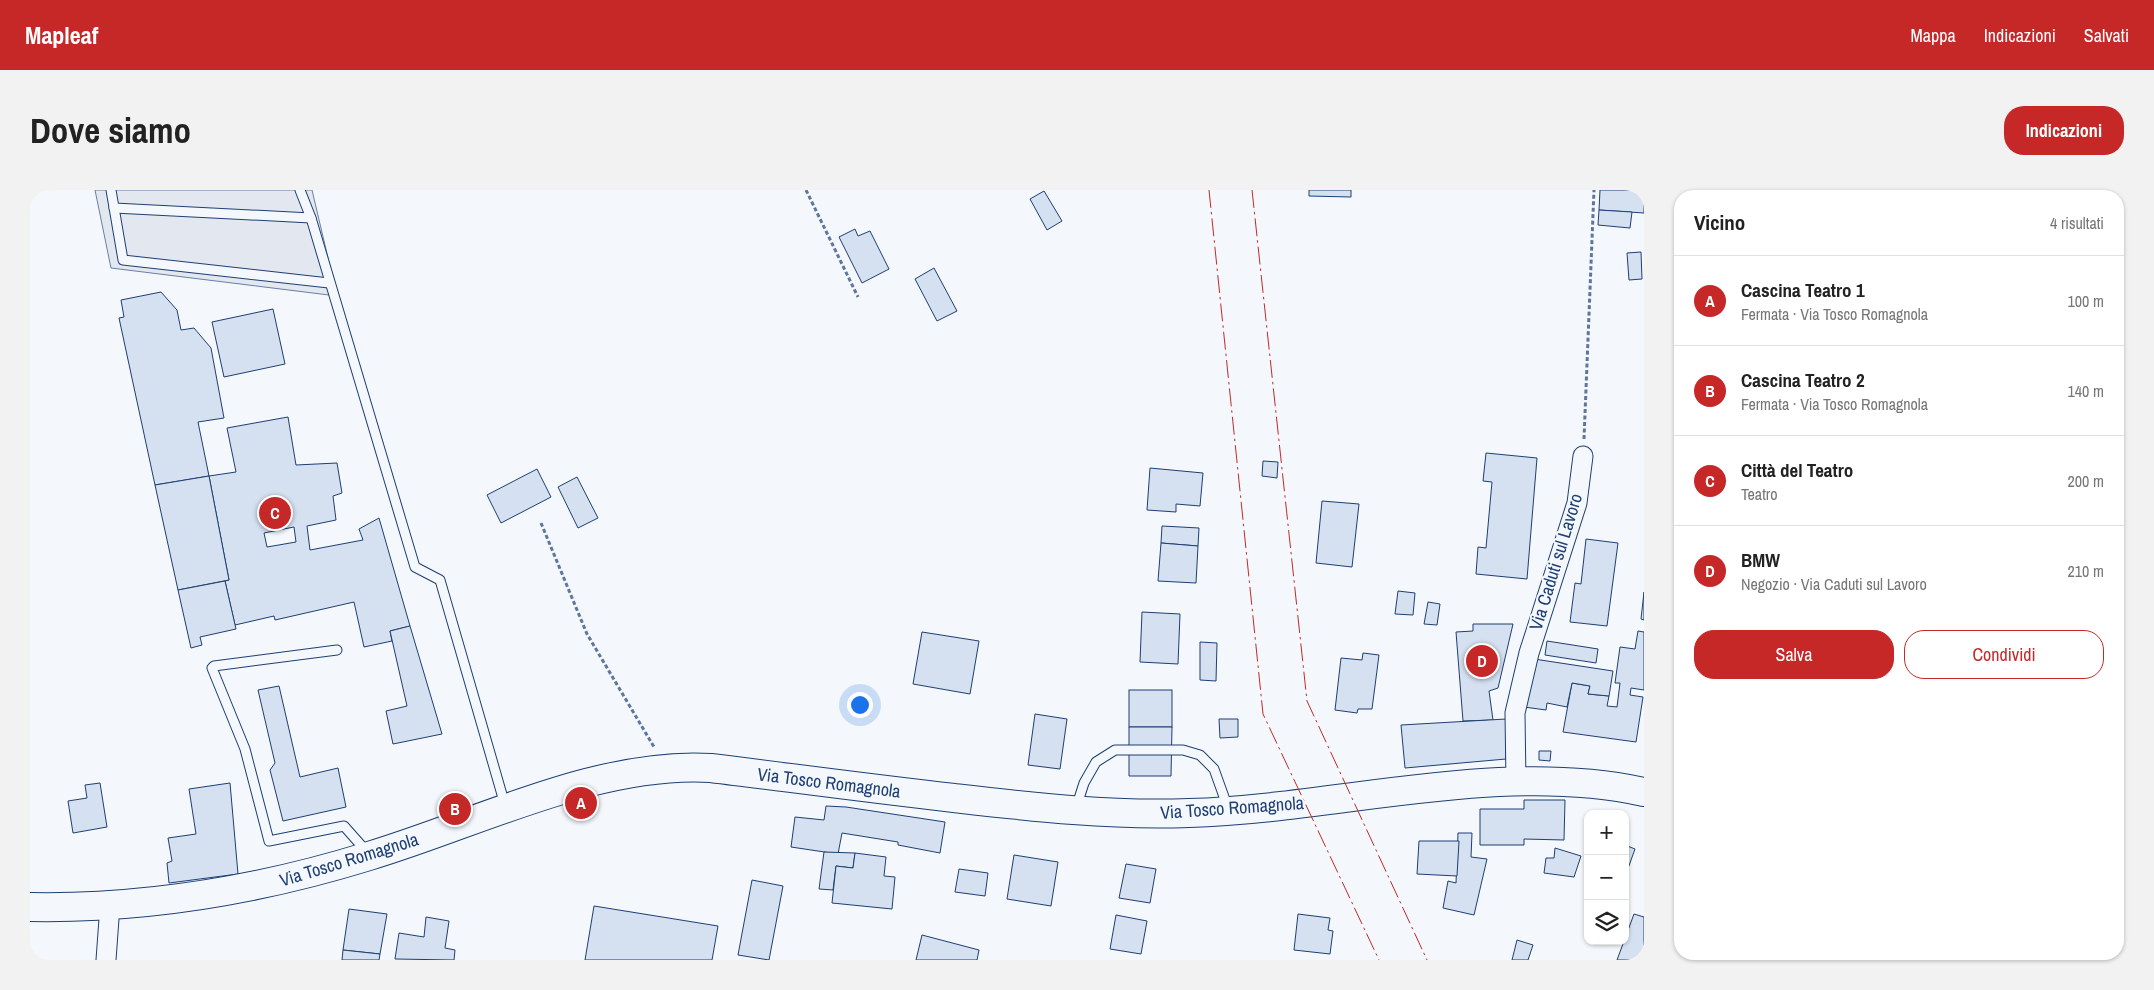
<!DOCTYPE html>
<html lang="it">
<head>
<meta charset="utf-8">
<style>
	body { margin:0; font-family:"Archivo Narrow",sans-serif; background:#f2f2f2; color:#222 }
	.controls { position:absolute; right:15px; bottom:15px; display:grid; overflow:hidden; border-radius:10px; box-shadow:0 1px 4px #0004 }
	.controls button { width:45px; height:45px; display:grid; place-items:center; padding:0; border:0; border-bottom:1px solid #e0e0e0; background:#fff; color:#222; font:25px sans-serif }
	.you { position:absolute; left:829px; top:514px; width:18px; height:18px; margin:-12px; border:4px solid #fff; border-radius:50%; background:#1a73e8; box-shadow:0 0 0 8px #1a73e833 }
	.badge { display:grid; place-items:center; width:32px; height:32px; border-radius:50%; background:#c62828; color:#fff; font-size:16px; font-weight:700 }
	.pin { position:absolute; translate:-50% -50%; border:2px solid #fff; box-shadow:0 1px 5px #0006 }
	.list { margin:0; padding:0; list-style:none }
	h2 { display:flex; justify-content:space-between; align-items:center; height:65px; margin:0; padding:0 20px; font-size:21px }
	h2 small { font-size:16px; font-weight:400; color:#767676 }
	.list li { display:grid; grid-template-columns:32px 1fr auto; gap:15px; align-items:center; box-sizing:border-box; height:90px; padding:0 20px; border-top:1px solid #e0e0e0 }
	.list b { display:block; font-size:19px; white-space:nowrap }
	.list p { margin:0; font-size:16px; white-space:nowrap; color:#767676 }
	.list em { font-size:16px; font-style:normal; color:#767676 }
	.actions { display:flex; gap:10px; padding:15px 20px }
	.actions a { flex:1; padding:11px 0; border:1px solid #c62828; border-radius:20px; text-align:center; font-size:18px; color:#c62828 }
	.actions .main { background:#c62828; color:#fff }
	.icon { flex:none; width:28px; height:28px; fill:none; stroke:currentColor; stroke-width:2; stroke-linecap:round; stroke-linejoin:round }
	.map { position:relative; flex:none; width:1614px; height:770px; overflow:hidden; border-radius:20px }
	header { display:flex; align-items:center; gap:30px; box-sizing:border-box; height:70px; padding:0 25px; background:#c62828; color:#fff }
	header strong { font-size:24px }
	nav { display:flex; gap:28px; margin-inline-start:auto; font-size:18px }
	.intro { display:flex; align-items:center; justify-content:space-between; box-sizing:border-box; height:120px; padding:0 30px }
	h1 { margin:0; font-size:35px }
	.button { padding:12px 22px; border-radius:20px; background:#c62828; color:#fff; font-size:18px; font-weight:700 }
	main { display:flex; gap:30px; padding:0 30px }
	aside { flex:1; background:#fff; border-radius:20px; box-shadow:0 1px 4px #0004 }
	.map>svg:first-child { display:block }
	.parking { fill:#e3e8f0; stroke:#687fa3 }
	.building { fill:#d5e0f0; stroke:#1d3f73; fill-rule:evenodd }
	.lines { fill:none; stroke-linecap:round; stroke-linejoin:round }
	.lane-casing { stroke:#1d3f73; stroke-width:11 }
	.street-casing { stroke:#1d3f73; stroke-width:21 }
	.primary-casing { stroke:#1d3f73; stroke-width:30 }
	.path { stroke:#5e769c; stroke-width:3; stroke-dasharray:4 2.5; stroke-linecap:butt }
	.lane { stroke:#f4f7fb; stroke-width:9 }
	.street { stroke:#f4f7fb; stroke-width:19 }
	.primary { stroke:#f4f7fb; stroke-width:28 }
	.power { stroke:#c62828; stroke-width:1; stroke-dasharray:18 4 2.5 4; stroke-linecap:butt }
	.labels { text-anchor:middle; stroke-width:4; stroke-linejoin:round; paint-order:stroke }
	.street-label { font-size:18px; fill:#1d3f73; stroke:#f4f7fb }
</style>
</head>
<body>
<header>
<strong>Mapleaf</strong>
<nav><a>Mappa</a><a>Indicazioni</a><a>Salvati</a></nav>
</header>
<div class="intro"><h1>Dove siamo</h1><a class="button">Indicazioni</a></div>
<main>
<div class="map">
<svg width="1614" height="770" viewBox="0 0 1614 770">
	<rect width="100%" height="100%" fill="#f4f7fb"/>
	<path class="parking" d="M65 0H282L307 106 81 78Z"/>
	<g class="building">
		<path d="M1279 0H1321V7L1279 6Z"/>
		<path d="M1570 0H1614V23L1569 20Z"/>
		<path d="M1014 1 1032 31 1017 40 1000 9Z"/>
		<path d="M1569 20 1602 22 1600 38 1568 35Z"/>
		<path d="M825 39 828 46 840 41 859 79 832 93 809 47Z"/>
		<path d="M1611 62 1612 89 1599 90 1597 63Z"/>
		<path d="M904 78 927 121 907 131 885 89Z"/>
		<path d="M131 102 147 120 151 140 164 138 181 158 194 228 168 232 179 286 125 295 89 128 94 127 91 110Z"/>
		<path d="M243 119 255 174 194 187 182 132Z"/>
		<path d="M258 227 266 275 307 273 312 303 303 306 306 330 277 336 280 360 333 350 329 339 349 328 380 436 360 441 362 451 334 457 324 412 245 430 244 426 205 435 195 391 199 390 179 286 206 282 197 238ZM264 337 266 352 237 357 234 343Z"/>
		<path d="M1456 263 1507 268 1497 389 1446 384 1448 357 1456 358 1462 292 1453 291Z"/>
		<path d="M1233 271 1248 272 1247 288 1232 286Z"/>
		<path d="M1120 278 1173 283 1170 316 1146 314V322L1117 320Z"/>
		<path d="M507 279 521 307 471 333 457 305Z"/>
		<path d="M179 286 199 390 148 400 125 295Z"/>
		<path d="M547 287 568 328 548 338 528 297Z"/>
		<path d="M1292 311 1329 314 1322 377 1286 373Z"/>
		<path d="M1132 336 1169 338 1168 356 1131 353Z"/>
		<path d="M1556 349 1588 353 1577 436 1540 432 1545 393 1551 394Z"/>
		<path d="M1131 353 1168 356 1166 393 1128 391Z"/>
		<path d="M195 391 206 439 170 447 172 455 161 458 148 400Z"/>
		<path d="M1368 401 1385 403 1383 425 1365 424Z"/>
		<path d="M1614 402V430L1611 429Z"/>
		<path d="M1398 412 1410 414 1407 435 1394 434Z"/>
		<path d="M1112 422 1150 424 1148 474 1110 472Z"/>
		<path d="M1443 434H1483L1468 498 1459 501 1463 530 1433 531 1426 442 1443 441Z"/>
		<path d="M380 436 412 544 363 554 356 521 377 516 360 441Z"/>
		<path d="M1608 441 1614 442V500L1601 498 1600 505 1613 507 1606 552 1533 542 1542 493 1560 496 1558 504 1579 506 1577 516 1587 517 1590 493H1585L1590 457 1605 459Z"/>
		<path d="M892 442 949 451 940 504 883 494Z"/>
		<path d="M1517 451 1568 459 1566 473 1515 465Z"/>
		<path d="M1170 452 1187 453 1186 491 1170 490Z"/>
		<path d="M1333 463 1349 465 1342 519H1328L1327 523 1305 520 1311 468 1332 470Z"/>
		<path d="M1504 469 1583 481 1579 506 1558 504 1560 496 1542 493 1537 517 1517 513 1516 520 1494 517Z"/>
		<path d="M249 496 270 587 308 578 316 617 253 631 240 580 245 573 228 500Z"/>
		<rect x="1099" y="500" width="43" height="37"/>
		<path d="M1005 524 1037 529 1030 579 998 575Z"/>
		<path d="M1189 529H1208V547L1190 548Z"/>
		<path d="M1476 529V569L1375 578 1371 535Z"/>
		<path d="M1099 537H1142L1141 586H1099Z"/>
		<path d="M1509 561H1521L1520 571 1509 570Z"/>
		<path d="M70 593 77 637 43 643 38 611 57 608 55 595Z"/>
		<path d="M200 593 208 684 139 693 137 673 142 671 138 648 166 644 159 599Z"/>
		<path d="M1494 610H1535L1534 650 1494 649V655H1450V619H1494Z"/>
		<path d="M796 616 816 617 915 632 910 663 868 655V652L812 643 808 664 761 657 765 627 794 630Z"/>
		<path d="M1428 643H1442L1441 667 1457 669 1444 725 1413 718 1418 691 1426 693Z"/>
		<path d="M1389 651H1429L1427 686 1387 684Z"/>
		<path d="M1595 655 1605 659 1596 684H1595Z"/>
		<path d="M1525 658 1551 666 1544 687 1514 683 1516 668H1524Z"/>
		<path d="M794 662 825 663 823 678 806 676 803 700 789 699Z"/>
		<path d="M825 663 856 667 854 686 865 687 862 719 802 713 806 676 823 678Z"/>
		<path d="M984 665 1028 672 1021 716 977 709Z"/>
		<path d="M1096 674 1126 679 1120 713 1089 708Z"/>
		<path d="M929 679 958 683 955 706 925 702Z"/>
		<path d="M722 690 753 696 739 770 708 765Z"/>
		<path d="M564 716 688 736 682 770H555Z"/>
		<path d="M319 719 357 724 350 764 313 760Z"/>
		<path d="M1268 724 1300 728 1298 740 1303 741 1300 764 1264 760Z"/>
		<path d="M1604 724 1614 727V770H1587Z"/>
		<path d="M1086 725 1117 731 1111 764 1080 759Z"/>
		<path d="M396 727 419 731 415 758 425 760 424 770 365 769 369 743 394 747Z"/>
		<path d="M892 745 949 760 947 770H886Z"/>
		<path d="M1487 750 1503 755 1498 770H1482Z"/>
		<path d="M313 760 350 764 349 770H312Z"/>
	</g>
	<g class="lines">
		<defs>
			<g id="lane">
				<path d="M81 0 93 70 299 93"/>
				<path d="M270 0 281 28 385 377 410 390 475 615"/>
				<path d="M84 18 281 28"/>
				<path d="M307 460 184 476 182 478 215 559 239 651 314 636 337 662"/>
				<path d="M1046 618 1054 593 1066 572 1085 560H1153L1170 565 1184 579 1198 618"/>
			</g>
			<g id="street">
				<path d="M1486 592 1485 523 1499 463 1547 313 1553 266"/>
				<path d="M76 770 80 715"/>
			</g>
			<path id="primary" d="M0 717C116 719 229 700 339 666 446 634 568 571 681 578 762 588 843 599 924 608 1003 617 1080 626 1159 623 1307 619 1468 570 1614 602"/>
		</defs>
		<use href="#lane" class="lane-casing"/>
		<use href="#street" class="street-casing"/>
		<use href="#primary" class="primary-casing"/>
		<g class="path">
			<path d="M776 0 828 107"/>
			<path d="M1554 249 1564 0"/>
			<path d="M511 333 557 444 624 557"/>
		</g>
		<use href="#lane" class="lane"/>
		<use href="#street" class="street"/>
		<use href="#primary" class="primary"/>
		<g class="power">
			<path d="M1179 0 1233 524 1349 770"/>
			<path d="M1222 0 1277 511 1397 770"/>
		</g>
	</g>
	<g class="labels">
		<g class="street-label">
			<text transform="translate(1526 372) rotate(-73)" y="6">Via Caduti sul Lavoro</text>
			<text transform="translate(799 593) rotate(7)" y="6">Via Tosco Romagnola</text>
			<text transform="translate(1202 618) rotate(-4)" y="6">Via Tosco Romagnola</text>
			<text transform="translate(319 670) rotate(-17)" y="6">Via Tosco Romagnola</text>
		</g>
	</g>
</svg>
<div class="controls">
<button>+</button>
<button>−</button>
<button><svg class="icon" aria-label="layers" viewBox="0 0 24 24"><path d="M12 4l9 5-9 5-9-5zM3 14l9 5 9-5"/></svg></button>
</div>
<div class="you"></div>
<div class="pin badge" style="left:551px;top:613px">A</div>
<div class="pin badge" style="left:425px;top:619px">B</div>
<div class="pin badge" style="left:245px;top:323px">C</div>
<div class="pin badge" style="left:1452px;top:471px">D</div>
</div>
<aside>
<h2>Vicino<small>4 risultati</small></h2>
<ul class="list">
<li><span class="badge">A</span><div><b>Cascina Teatro 1</b><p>Fermata · Via Tosco Romagnola</p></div><em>100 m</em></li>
<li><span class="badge">B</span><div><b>Cascina Teatro 2</b><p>Fermata · Via Tosco Romagnola</p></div><em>140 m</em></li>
<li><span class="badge">C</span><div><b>Città del Teatro</b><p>Teatro</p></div><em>200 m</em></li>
<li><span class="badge">D</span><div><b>BMW</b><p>Negozio · Via Caduti sul Lavoro</p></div><em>210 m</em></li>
</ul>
<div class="actions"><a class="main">Salva</a><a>Condividi</a></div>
</aside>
</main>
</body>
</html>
